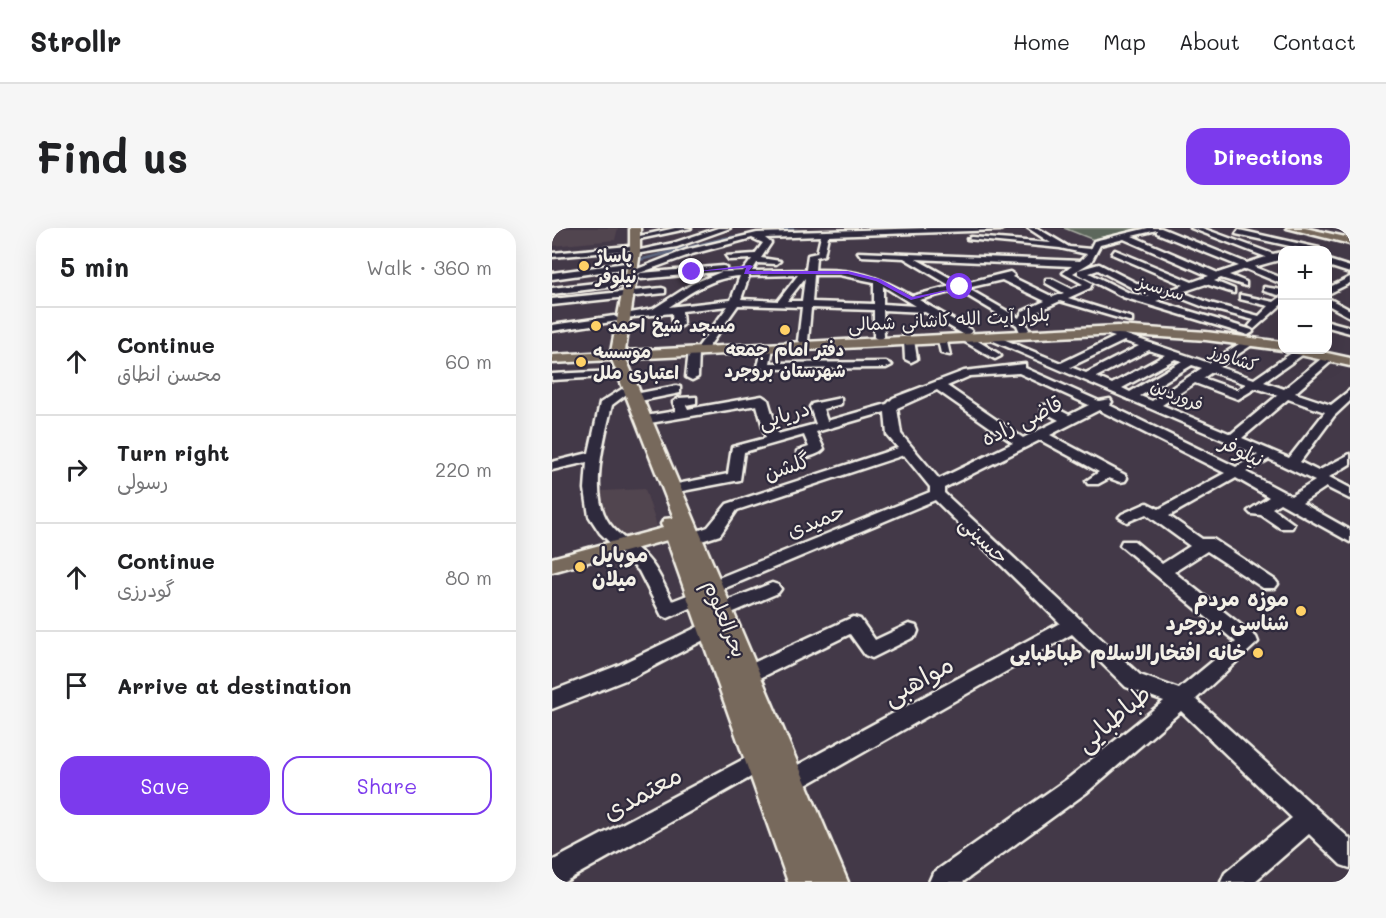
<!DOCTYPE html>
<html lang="en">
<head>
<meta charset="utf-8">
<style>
	body { margin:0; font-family:Mali,"Playpen Sans Arabic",sans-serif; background:#f6f6f6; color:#202124 }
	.controls { position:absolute; right:18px; top:18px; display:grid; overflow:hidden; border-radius:12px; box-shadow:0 6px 24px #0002 }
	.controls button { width:54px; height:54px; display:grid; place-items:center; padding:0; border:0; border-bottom:2px solid #e0e0e0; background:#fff; color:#202124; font:30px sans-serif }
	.stop { position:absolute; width:18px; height:18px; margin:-14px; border:4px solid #7c3aed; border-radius:50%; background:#fff }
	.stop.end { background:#7c3aed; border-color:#fff; box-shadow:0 2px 6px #0008 }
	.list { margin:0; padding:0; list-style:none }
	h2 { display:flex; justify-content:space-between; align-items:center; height:78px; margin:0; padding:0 24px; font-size:26px }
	h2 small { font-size:20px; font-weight:400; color:#757577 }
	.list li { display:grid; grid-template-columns:39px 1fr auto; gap:18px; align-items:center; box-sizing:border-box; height:108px; padding:0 24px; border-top:2px solid #e0e0e0 }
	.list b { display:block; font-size:22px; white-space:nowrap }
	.list p { margin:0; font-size:20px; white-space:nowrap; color:#757577 }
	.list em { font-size:20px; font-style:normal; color:#757577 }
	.actions { display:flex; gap:12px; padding:18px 24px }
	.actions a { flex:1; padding:14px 0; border:2px solid #7c3aed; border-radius:18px; text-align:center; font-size:21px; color:#7c3aed }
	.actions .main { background:#7c3aed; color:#fff }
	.icon { flex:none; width:33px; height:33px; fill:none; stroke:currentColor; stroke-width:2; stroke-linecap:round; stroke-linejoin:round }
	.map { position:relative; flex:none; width:798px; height:654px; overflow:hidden; border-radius:18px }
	header { display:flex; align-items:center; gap:36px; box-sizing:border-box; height:84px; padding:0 30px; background:#fff; border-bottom:2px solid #e0e0e0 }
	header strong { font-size:28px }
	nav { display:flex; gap:33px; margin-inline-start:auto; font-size:21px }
	.intro { display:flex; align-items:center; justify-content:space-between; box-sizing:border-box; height:144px; padding:0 36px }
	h1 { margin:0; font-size:42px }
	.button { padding:15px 27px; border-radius:18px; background:#7c3aed; color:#fff; font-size:21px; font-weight:700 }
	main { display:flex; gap:36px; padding:0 36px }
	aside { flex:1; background:#fff; border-radius:18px; box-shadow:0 6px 24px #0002 }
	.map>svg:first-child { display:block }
	.built { fill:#51444f }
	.green { fill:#5d675c; stroke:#a8aca2; stroke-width:1.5 }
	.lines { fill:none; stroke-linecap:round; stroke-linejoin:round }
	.canal { fill:#5b657e; fill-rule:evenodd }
	.minor-casing { stroke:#f4f1e8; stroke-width:5 }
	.major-casing { stroke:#f4f1e8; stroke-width:5 }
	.minor { fill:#2f2a3d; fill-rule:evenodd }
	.major { fill:#77695c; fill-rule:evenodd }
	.route { fill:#7c3aed }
	.poi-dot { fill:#ffd166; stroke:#2f2a3d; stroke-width:2 }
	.labels { text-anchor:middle; stroke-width:4.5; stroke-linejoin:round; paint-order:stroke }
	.far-poi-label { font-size:18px; font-weight:bold; fill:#f4f1e8; stroke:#2f2a3d; text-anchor:start }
	.far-street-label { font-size:18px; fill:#f4f1e8; stroke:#2f2a3d }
	.street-label { font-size:21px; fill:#f4f1e8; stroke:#2f2a3d }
	.poi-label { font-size:21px; font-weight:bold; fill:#f4f1e8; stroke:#2f2a3d; text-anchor:end }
	.near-street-label { font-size:26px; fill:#f4f1e8; stroke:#2f2a3d }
</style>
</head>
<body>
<header>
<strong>Strollr</strong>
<nav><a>Home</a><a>Map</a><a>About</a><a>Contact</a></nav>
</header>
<div class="intro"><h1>Find us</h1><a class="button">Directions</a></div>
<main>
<aside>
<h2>5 min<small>Walk · 360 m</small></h2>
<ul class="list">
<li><svg class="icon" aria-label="ahead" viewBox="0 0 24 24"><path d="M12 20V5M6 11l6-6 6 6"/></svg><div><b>Continue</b><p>محسن انطاق</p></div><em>60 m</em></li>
<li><svg class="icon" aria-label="right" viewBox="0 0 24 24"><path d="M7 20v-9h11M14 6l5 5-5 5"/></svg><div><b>Turn right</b><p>رسولی</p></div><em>220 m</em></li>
<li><svg class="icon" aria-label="ahead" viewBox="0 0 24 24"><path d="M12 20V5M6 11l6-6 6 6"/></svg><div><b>Continue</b><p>گودرزی</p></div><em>80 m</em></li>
<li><svg class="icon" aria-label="arrive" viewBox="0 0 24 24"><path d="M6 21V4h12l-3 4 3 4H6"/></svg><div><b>Arrive at destination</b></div></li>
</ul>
<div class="actions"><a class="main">Save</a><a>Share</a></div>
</aside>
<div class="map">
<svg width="798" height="654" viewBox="0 0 798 654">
	<rect width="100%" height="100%" fill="#433948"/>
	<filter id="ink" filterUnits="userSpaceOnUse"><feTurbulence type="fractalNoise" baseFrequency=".0167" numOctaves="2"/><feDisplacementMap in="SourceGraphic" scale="12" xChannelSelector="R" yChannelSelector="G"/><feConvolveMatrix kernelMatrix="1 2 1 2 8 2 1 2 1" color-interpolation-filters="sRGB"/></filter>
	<g filter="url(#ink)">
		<g class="built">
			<path d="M0 0H66L63 12 0 18Z"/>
			<path d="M93 261 105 298 64 310 49 287 48 263Z"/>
		</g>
		<path class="green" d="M512 0H589L542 12Z"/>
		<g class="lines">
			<g class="canal">
				<path d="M233 0H247L171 13 89 33 86 31 171 9Z"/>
				<path d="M30 39 32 40V42L0 47V43Z"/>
			</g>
			<defs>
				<g id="minor">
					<path d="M123 0H139L83 12 79 10Z"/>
					<path d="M166 0H178L125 19 83 26 79 24 121 15Z"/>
					<path d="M378 0H452L448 2 276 8 272 27 264 29 263 42C303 41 325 48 360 68L399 58 352 30 309 28 306 24 528 33 535 26 508 20 415 11 419 9 499 15 476 0H485L517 19 538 21 542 13 596 0H609L695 35 714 29 639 0H650L721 26 730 24 727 32 702 39 730 50V56L694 41 677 47 694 54V58L669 50 662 53 682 61V65L654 56 630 64 658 75 707 88 717 78 688 71V67L722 74 730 68V76L702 101 697 98 702 92 652 79 621 67 604 73 700 102 701 104 696 107 571 69 526 46V42L547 36 606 66 632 57 560 26 563 22 640 54 657 48 572 11 548 17 539 34 521 45 540 55 538 60 516 70 580 90V94L508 73 478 87 474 95 477 102 472 105 468 104 465 97 406 62 367 72 419 102 420 104 416 107 447 126 449 128 443 131 408 111 407 109 411 106 373 84 331 82 332 109 327 112 322 109V82L259 80 256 113 251 116 246 113 250 79 186 77 155 121 151 122 146 119 176 78 130 83 131 97 126 100 121 97 120 85 72 90 67 87 101 81 140 56 169 44 191 43 200 31 177 32 174 28 203 26 211 15 200 10 140 26 82 47 75 45 134 22 205 5ZM605 2V5L687 38 666 45 580 8ZM269 8 265 25 256 27 254 42 200 43 205 35 224 36 228 33 209 30 219 15 213 10ZM364 31 520 38 511 45 531 56 520 61 500 51H494V55L512 65 501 69 460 49 462 47 458 44 409 56ZM546 42 598 69 577 65 537 45ZM246 47 226 73 189 71 197 48ZM262 47H287L322 54V76L260 74ZM188 48 179 72 117 79C139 64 161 49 188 48ZM253 50 250 73H235ZM450 52 493 73 471 83 467 90 415 60ZM331 58 363 78 331 76Z"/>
					<path d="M687 2 767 20 768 22H756L684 6Z"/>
					<path d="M77 18 80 22 0 29V25Z"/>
					<path d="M776 32 798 39V45L776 38Z"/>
					<path d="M74 35 77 40 0 51V45Z"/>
					<path d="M171 38 174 39V43L89 51 85 48 89 45Z"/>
					<path d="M798 49V55L776 66V60Z"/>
					<path d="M70 52 73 53V57L0 66V60Z"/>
					<path d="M712 59 730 62V68L712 63Z"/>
					<path d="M110 60 113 61V65L0 77V71Z"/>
					<path d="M776 70 798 82V89L776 77Z"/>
					<path d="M62 88 67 91 66 93 0 103V97Z"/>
					<path d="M776 93 798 99V105L776 99Z"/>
					<path d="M554 100 657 135 695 111H703V115L667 139 702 151 744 122H753V125L712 154 732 161 774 127 784 129 743 165 779 177 798 162V173L782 188 748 234 766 243 798 226V236L777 249 798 260V271L774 259 750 275 798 302V314L728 275 720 280 742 296 740 300H728L709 287 699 286 696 283 717 269 684 250 617 288 650 311H661L723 352 726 356 723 360H711L655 323 622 344 704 409 706 414 644 471 798 611V640L789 637 757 606 702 654H669L673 645 740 590 629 483 534 565 411 654H377L381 645 518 549 612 473 574 459 520 406 247 561 239 564 231 561 228 553 231 545 508 395 383 272 166 363H154L151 359 154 355 378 264V259L352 227 185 282 168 307 140 316 134 315 132 311 134 307 156 299 175 276 346 220 335 207 333 184 264 204 272 221C267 227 253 231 245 229V223L257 219 252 207 192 224 188 252 120 265 115 264 113 261 115 258 176 246 180 219 214 210 205 177 92 196 87 195V189L124 183 121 174 127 170 144 169V175L134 177 136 181 210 168 216 172 226 206 264 196 258 179 260 176 289 170V176L271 181 275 193 335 176 341 170 412 143 473 136V140L547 173 558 171 560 174 557 177 684 239 706 227 430 108 439 106 509 135 563 109 550 105V101ZM572 113 587 118 534 145 518 139ZM597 122 613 127 560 156 544 149ZM623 131 630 133 578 164 570 160ZM640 137 650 140 600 173 588 168ZM660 144 694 156 685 162 651 150ZM467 145 537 177 517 187 498 177H490V183L507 192 471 210 395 158 418 148ZM643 155 686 171 704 160 726 167 679 206 610 177ZM385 162 461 215 387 251 349 206 345 180ZM736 171 773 184 737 230 690 210ZM547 182 673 245 607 281 595 275 570 286 567 289 575 294 594 286 638 318 610 336 582 313H570L568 317 684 414 627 461 588 447 392 265V260L488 212 547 244 534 253 536 256H546L557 250 568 254 573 253 575 250 573 247 498 207ZM717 231 763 253 739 268 694 244Z"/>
					<path d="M385 108 394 110 398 127 389 125Z"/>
					<path d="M357 109 362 112 365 131 359 134 353 131 352 112Z"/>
					<path d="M216 117 221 120 218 135 334 134 340 137 334 140 212 141 206 138 211 120Z"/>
					<path d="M142 120 147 123 146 149 140 152 134 149 137 123Z"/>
					<path d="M64 143 68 144V148L0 152V146Z"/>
					<path d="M124 158 128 159V165L83 174 77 170 83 166Z"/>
					<path d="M70 161 76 165 60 177C53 208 36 266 57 295 66 308 80 315 91 326 105 339 112 357 120 373L146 363 152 364 155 369 152 374 116 390 110 388 87 343 48 305 37 288 33 261 35 234 0 242V234L37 225 48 175Z"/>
					<path d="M220 355 226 357 229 361 226 365 170 389 164 387 161 382 164 377Z"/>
					<path d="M301 389 308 391 323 412 357 396 364 398 366 403 364 408 320 430 313 427 298 406 202 453 195 455 188 453 185 447 188 441Z"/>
					<path d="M158 393 165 395 167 400 165 405 81 449 0 481V463L67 437Z"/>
					<path d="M207 523 215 526 218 533 215 540 12 654H0V633Z"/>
				</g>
				<g id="major">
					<path d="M78 0H88V24L73 123 566 98 654 104 730 114 732 122H730L654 112 566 106 74 131 296 654H236L115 312 0 344V330L111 300 109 296 112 291 122 290 60 132 0 135V127L59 124 78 24Z"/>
					<path d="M735 0H753L798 10V16Z"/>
					<path d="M737 122H761L798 130V138L739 125Z"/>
				</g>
			</defs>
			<use href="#minor" class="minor-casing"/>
			<use href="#major" class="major-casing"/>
			<use href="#minor" class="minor"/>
			<use href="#major" class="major"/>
		</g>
	</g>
	<path class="route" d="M198 37 201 38 197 43H296L328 51 360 69 411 59 359 72 324 53 296 46H192L194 40 138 44Z"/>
	<g class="poi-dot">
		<circle cx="32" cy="38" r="6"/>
		<circle cx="44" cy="98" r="6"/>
		<circle cx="233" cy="102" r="6"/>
		<circle cx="29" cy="134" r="6"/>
		<circle cx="28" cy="339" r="6"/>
		<circle cx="749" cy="383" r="6"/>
		<circle cx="706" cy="425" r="6"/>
	</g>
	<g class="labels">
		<g class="far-poi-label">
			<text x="44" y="34">پاساژ<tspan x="44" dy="21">نیلوفر</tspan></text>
			<text x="56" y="104">مسجد شیخ احمد</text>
			<text x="233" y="128" text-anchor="middle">دفتر امام جمعه<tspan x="233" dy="21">شهرستان بروجرد</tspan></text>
			<text x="41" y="130">موسسه<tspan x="41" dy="21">اعتباری ملل</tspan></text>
		</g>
		<g class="far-street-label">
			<text transform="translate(609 60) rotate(17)" y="6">سرسبز</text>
			<text transform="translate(397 92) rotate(-3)" y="6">بلوار آیت الله کاشانی شمالی</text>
			<text transform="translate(682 130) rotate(20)" y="6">کشاورز</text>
			<text transform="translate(625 167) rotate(23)" y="6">فروردین</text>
		</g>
		<g class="street-label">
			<text transform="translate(232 187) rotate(-16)" y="7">دریایی</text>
			<text transform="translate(470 193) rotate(-26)" y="7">قاضی زاده</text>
			<text transform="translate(690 223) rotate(27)" y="7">نیلوفر</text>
			<text transform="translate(235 239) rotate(-18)" y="7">گلشن</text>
			<text transform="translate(264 293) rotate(-22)" y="7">حمیدی</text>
			<text transform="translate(432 312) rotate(44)" y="7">حسینی</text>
			<text transform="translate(173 391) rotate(68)" y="7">بحرالعلوم</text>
		</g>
		<g class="poi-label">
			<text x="40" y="334" text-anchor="start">موبایل<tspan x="40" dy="24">میلان</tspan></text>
			<text x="737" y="378">موزه مردم<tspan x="737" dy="24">شناسی بروجرد</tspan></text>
			<text x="694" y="432">خانه افتخارالاسلام طباطبایی</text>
		</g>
		<g class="near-street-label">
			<text transform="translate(366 452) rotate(-29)" y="9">مواهبی</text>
			<text transform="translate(561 490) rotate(-40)" y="9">طباطبایی</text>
			<text transform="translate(90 565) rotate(-29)" y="9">معتمدی</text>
		</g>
	</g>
</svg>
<div class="controls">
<button>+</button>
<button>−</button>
</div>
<div class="stop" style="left:408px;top:59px"></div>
<div class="stop end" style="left:140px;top:44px"></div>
</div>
</main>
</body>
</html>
